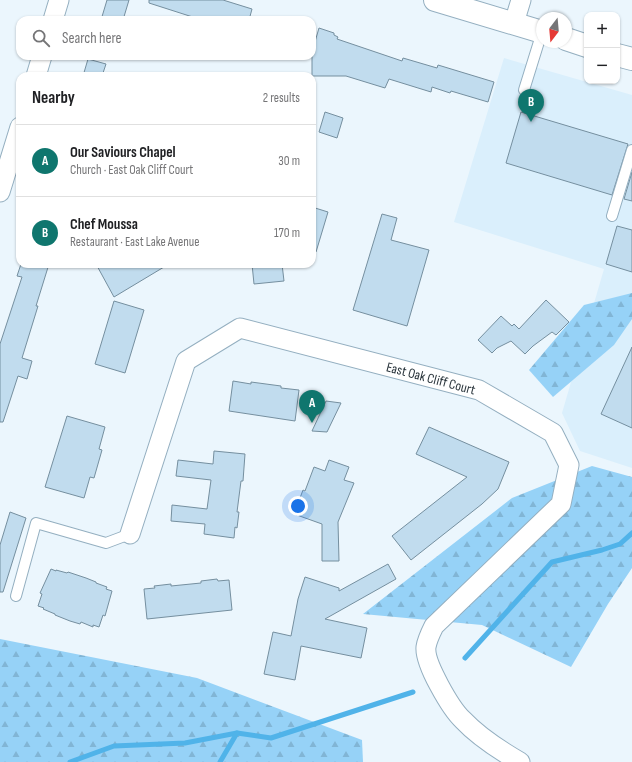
<!DOCTYPE html>
<html lang="en">
<head>
<meta charset="utf-8">
<style>
	body { margin:0; font-family:"Sofia Sans Condensed",sans-serif; background:#f2f2f2; color:#202124 }
	.controls { position:absolute; right:12px; top:12px; display:grid; overflow:hidden; border-radius:8px; box-shadow:0 1px 3px #0004 }
	.controls button { width:36px; height:36px; display:grid; place-items:center; padding:0; border:0; border-bottom:1px solid #e0e0e0; background:#fff; color:#202124; font:20px sans-serif }
	.compass { position:absolute; left:536px; top:12px; width:36px; height:36px; border-radius:50%; background:#fff; box-shadow:0 1px 3px #0004; rotate:196deg }
	.you { position:absolute; left:298px; top:506px; width:14px; height:14px; margin:-10px; border:3px solid #fff; border-radius:50%; background:#1a73e8; box-shadow:0 0 0 6px #1a73e833 }
	.badge { display:grid; place-items:center; width:26px; height:26px; border-radius:50%; background:#0f766e; color:#fff; font-size:13px; font-weight:700 }
	.pin { position:absolute; translate:-50% -33px; filter:drop-shadow(0 1px 2px #0008) }
	.pin::after { content:''; position:absolute; top:21px; width:14px; height:12px; background:inherit; clip-path:polygon(0 0,100% 0,50% 100%) }
	.list { margin:0; padding:0; list-style:none }
	h2 { display:flex; justify-content:space-between; align-items:center; height:52px; margin:0; padding:0 16px; font-size:17px }
	h2 small { font-size:13px; font-weight:400; color:#757577 }
	.list li { display:grid; grid-template-columns:26px 1fr auto; gap:12px; align-items:center; box-sizing:border-box; height:72px; padding:0 16px; border-top:1px solid #e0e0e0 }
	.list b { display:block; font-size:15px; white-space:nowrap }
	.list p { margin:0; font-size:13px; white-space:nowrap; color:#757577 }
	.list em { font-size:13px; font-style:normal; color:#757577 }
	.icon { flex:none; width:22px; height:22px; fill:none; stroke:currentColor; stroke-width:2; stroke-linecap:round; stroke-linejoin:round }
	.map { position:relative; flex:none; width:632px; height:762px; overflow:hidden }
	.search { position:absolute; background:#fff; box-shadow:0 1px 3px #0004; left:16px; top:16px; width:300px; height:44px; display:flex; align-items:center; gap:10px; box-sizing:border-box; padding:0 14px; border-radius:12px; color:#757577; font-size:15px }
	.panel { position:absolute; background:#fff; box-shadow:0 1px 3px #0004; left:16px; top:72px; width:300px; height:196px; border-radius:12px }
	.map>svg:first-child { display:block }
	.built { fill:#daeffc }
	.forest { fill:url(#forest-firs) }
	.lines { fill:none; stroke-linecap:round; stroke-linejoin:round }
	.stream { stroke:#50b3e9; stroke-width:5 }
	.building { fill:#c1dcee; stroke:#758f9f }
	.lane-casing { stroke:#94afc0; stroke-width:12 }
	.street-casing { stroke:#94afc0; stroke-width:21 }
	.secondary-casing { stroke:#94afc0; stroke-width:24 }
	.lane { stroke:#fff; stroke-width:10 }
	.street { stroke:#fff; stroke-width:19 }
	.secondary { stroke:#fff; stroke-width:22 }
	.labels { text-anchor:middle; stroke-width:3; stroke-linejoin:round; paint-order:stroke }
	.street-label { font-size:14px; fill:#29343b; stroke:#fff }
</style>
</head>
<body>
<div class="map">
<svg width="632" height="762" viewBox="0 0 632 762">
	<defs>
		<pattern id="forest-firs" width="22" height="20" patternUnits="userSpaceOnUse"><rect width="22" height="20" fill="#96d2f7"/><path d="M5 1l3.5 6h-7zM16 11l3.5 6h-7z" fill="#81b5d5"/></pattern>
	</defs>
	<rect width="100%" height="100%" fill="#ebf6fd"/>
	<path class="built" d="M504 58 632 95V468L580 451 562 413 604 269 454 222Z"/>
	<g class="forest">
		<path d="M632 293V319L614 345 553 397 529 370 584 305Z"/>
		<path d="M592 466 632 477V568L608 604 571 667 482 625 363 614 512 498Z"/>
		<path d="M0 639 197 678 362 740 363 762H0Z"/>
	</g>
	<g class="lines">
		<g class="stream">
			<path d="M465 658 552 562 602 550 620 544 632 533"/>
			<path d="M70 762 114 746 185 743 237 733 271 738 413 692"/>
			<path d="M220 762 237 733"/>
		</g>
	</g>
	<g class="building">
		<path d="M107 0H129L123 20H101Z"/>
		<path d="M149 0H223L252 9 249 20H202L149 3Z"/>
		<path d="M319 28 334 33V35L338 37 337 39 402 61 403 58 437 68 438 65 494 82 488 102 451 91 450 93 432 87 431 92 389 79 385 88 346 76H312V52Z"/>
		<path d="M88 59 106 64 102 76H83Z"/>
		<path d="M325 112 343 118 337 138 319 132Z"/>
		<path d="M521 112 628 144 612 195 506 163Z"/>
		<path d="M632 172V201L624 199Z"/>
		<path d="M312 207 328 212 316 252 312 251Z"/>
		<path d="M382 214 397 218 391 240 429 250 407 326 353 310Z"/>
		<path d="M617 226 632 230V272L606 264Z"/>
		<path d="M21 264H49L36 306H38L22 358 32 361 27 379 18 376 3 422H0V344L22 277 17 276Z"/>
		<path d="M96 264H169L114 297Z"/>
		<path d="M252 264H282L284 281 254 284Z"/>
		<path d="M546 300 569 322 556 335 552 332 533 346 525 354 511 341 497 348 492 353 478 340 501 316 512 326 514 324 519 329Z"/>
		<path d="M114 301 144 310 125 373 95 364Z"/>
		<path d="M632 347V428L601 414Z"/>
		<path d="M233 381 251 384V382L281 386V388L299 390 295 421 229 411Z"/>
		<path d="M326 401 341 403 327 432 312 431Z"/>
		<path d="M67 416 105 427 99 449 102 450 94 478 90 477 84 498 45 487Z"/>
		<path d="M429 427 509 462 498 489 482 504 411 560 392 536 467 477 416 454Z"/>
		<path d="M214 451 245 454 243 481H241L237 512H239L237 528 235 527 234 538 204 534 205 524 171 521 172 505 207 509 211 480 176 476 178 460 213 464Z"/>
		<path d="M329 460 349 467 344 480 354 483 338 522 339 561H322V524L294 514 303 490 305 491 314 467 325 471Z"/>
		<path d="M10 512 26 518 3 592H0V545Z"/>
		<path d="M388 564 396 579 325 619 367 628 361 658 301 646 295 680 264 674 273 632 291 636 298 599 305 577 339 588V591Z"/>
		<path d="M51 569 56 571V570L67 573 68 572 86 578 96 582V583L107 587 106 589 112 591 105 616 103 615 99 627 93 625V627L81 622 80 624 70 621 55 615V614L43 609 44 608 38 606 42 594 40 593Z"/>
		<path d="M217 579 218 581 229 580 232 610 147 619 144 589 155 588 154 586 171 584V586L201 583V581Z"/>
	</g>
	<g class="lines">
		<defs>
			<g id="lane">
				<path d="M524 90 542 32"/>
				<path d="M612 216 632 150"/>
				<path d="M16 596 36 523 106 543 130 534"/>
			</g>
			<g id="street">
				<path d="M53 20 59 0"/>
				<path d="M514 23 521 0"/>
				<path d="M36 76 42 56"/>
				<path d="M0 192 20 127"/>
				<path d="M130 534 186 361 240 328 479 390 553 433 569 465 561 504 434 626C431 632 427 640 426 647 424 663 451 709 463 720 478 736 501 751 520 762"/>
			</g>
			<g id="secondary">
				<path d="M435 0 542 32"/>
				<path d="M566 39 587 46"/>
				<path d="M617 55 632 59"/>
			</g>
		</defs>
		<use href="#lane" class="lane-casing"/>
		<use href="#street" class="street-casing"/>
		<use href="#secondary" class="secondary-casing"/>
		<use href="#lane" class="lane"/>
		<use href="#street" class="street"/>
		<use href="#secondary" class="secondary"/>
	</g>
	<g class="labels">
		<g class="street-label">
			<text transform="translate(431 378) rotate(15)" y="5">East Oak Cliff Court</text>
		</g>
	</g>
</svg>
<div class="controls">
<button>+</button>
<button>−</button>
</div>
<svg class="compass" viewBox="-18 -18 36 36"><path d="M0-13l5 13h-10z" fill="#e53935"/><path d="M0 13l5-13h-10z" fill="#757577"/></svg>
<div class="you"></div>
<div class="pin badge" style="left:312px;top:423px">A</div>
<div class="pin badge" style="left:531px;top:122px">B</div>
<div class="search"><svg class="icon" aria-label="search" viewBox="0 0 24 24"><circle cx="10" cy="10" r="6"/><path d="M15 15l6 6"/></svg>Search here</div>
<section class="panel">
<h2>Nearby<small>2 results</small></h2>
<ul class="list">
<li><span class="badge">A</span><div><b>Our Saviours Chapel</b><p>Church · East Oak Cliff Court</p></div><em>30 m</em></li>
<li><span class="badge">B</span><div><b>Chef Moussa</b><p>Restaurant · East Lake Avenue</p></div><em>170 m</em></li>
</ul>
</section>
</div>
</body>
</html>
